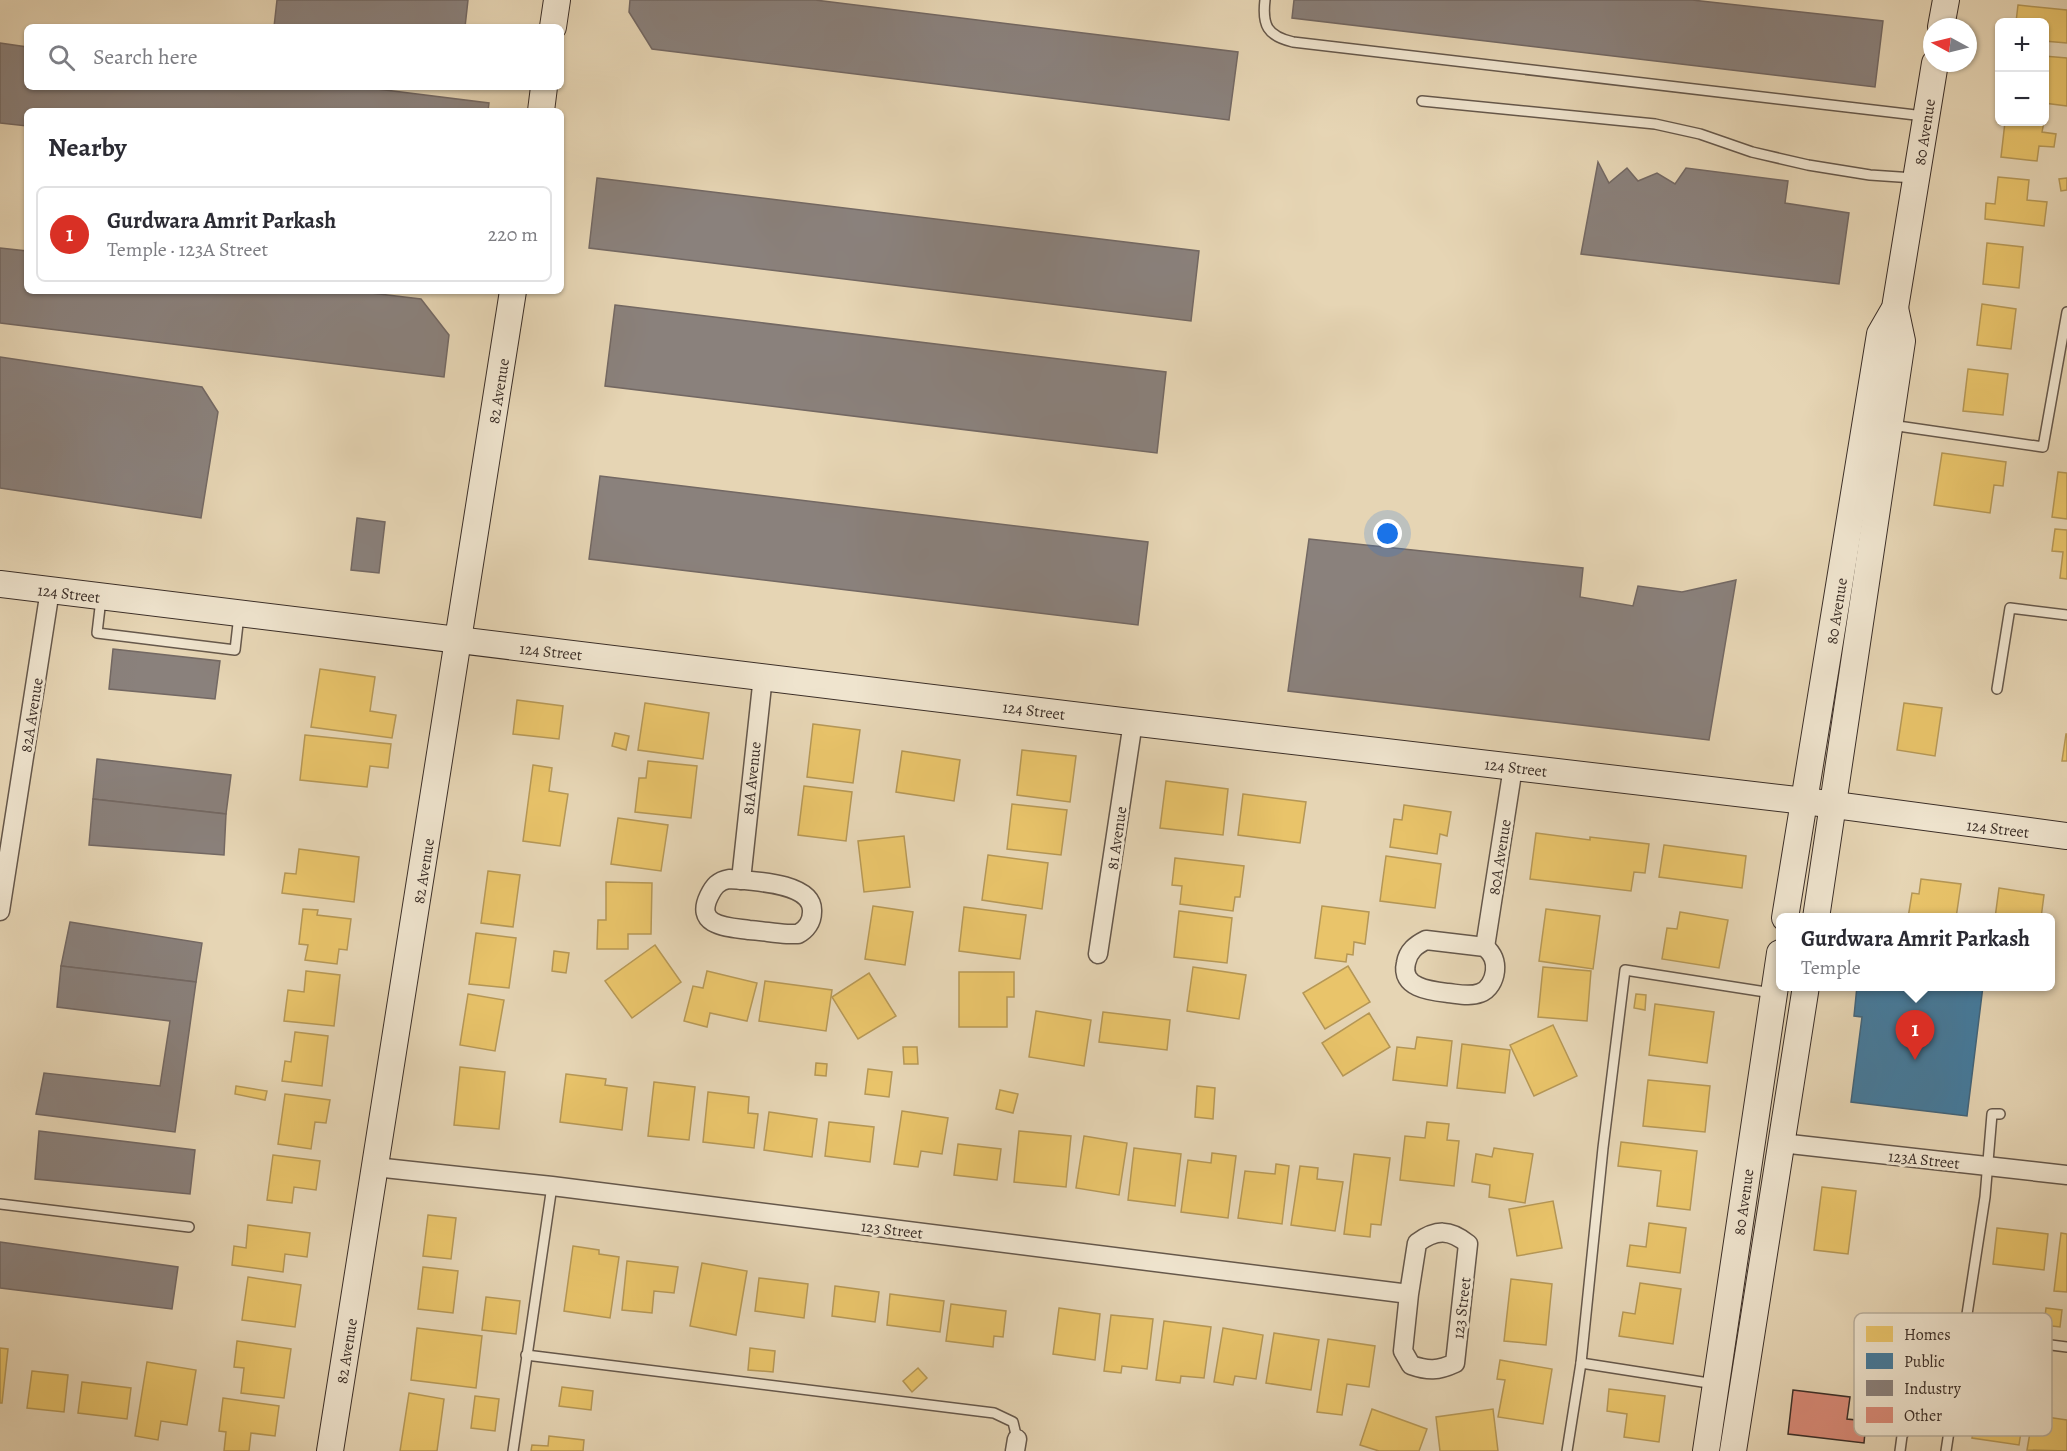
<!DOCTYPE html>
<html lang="en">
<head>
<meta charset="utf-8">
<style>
	body { margin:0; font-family:Alegreya,serif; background:#f7f7f7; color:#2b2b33 }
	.controls { position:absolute; right:18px; top:18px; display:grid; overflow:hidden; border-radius:9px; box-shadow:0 2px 4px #0004 }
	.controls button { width:54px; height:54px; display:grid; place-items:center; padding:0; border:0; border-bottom:2px solid #e1e1e2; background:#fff; color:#2b2b33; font:30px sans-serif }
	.compass { position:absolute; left:1923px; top:18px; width:54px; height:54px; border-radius:50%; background:#fff; box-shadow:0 2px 4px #0004; rotate:277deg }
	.you { position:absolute; left:1388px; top:534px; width:21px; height:21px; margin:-15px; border:4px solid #fff; border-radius:50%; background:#1a73e8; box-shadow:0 0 0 9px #1a73e833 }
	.badge { display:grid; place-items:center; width:39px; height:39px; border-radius:50%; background:#d93025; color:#fff; font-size:20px; font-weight:700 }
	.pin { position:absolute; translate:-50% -50px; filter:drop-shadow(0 2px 3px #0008) }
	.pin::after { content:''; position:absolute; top:32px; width:21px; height:18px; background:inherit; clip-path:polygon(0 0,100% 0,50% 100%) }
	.popup { position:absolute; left:1776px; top:913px; width:279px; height:78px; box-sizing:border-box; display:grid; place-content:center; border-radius:9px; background:#fff; filter:drop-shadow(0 2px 4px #0005); font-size:20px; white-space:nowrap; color:#7c7c81 }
	.popup b { font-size:22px; color:#2b2b33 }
	.popup::after { content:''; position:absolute; left:50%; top:100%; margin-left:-12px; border:12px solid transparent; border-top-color:#fff }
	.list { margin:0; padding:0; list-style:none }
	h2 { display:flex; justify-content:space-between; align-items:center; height:78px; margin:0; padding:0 24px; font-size:26px }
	h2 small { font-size:20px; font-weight:400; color:#7c7c81 }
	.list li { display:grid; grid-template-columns:39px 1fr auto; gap:18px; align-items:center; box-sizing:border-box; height:96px; margin:0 12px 12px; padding:0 12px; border:2px solid #e1e1e2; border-radius:9px }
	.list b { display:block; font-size:22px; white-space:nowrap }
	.list p { margin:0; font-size:20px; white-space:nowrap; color:#7c7c81 }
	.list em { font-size:20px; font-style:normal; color:#7c7c81 }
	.icon { flex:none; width:33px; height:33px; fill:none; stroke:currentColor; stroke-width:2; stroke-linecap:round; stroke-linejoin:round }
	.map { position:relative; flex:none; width:2067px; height:1451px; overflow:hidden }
	.search { position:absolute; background:#fff; box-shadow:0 2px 4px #0004; left:24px; top:24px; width:540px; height:66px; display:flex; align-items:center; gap:15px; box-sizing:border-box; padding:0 21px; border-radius:9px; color:#7c7c81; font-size:22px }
	.panel { position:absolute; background:#fff; box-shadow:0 2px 4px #0004; left:24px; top:108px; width:540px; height:186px; border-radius:9px }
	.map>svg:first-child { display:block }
	.homes { fill:#e9c46a; stroke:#b59756; stroke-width:1.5 }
	.public { fill:#457b9d; stroke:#42647a; stroke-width:1.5 }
	.industry { fill:#8a817c; stroke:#736863; stroke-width:1.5 }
	.building { fill:#d88a77; stroke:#3c2f28; stroke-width:1.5 }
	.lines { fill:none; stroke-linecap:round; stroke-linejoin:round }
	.lane-casing { stroke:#66584b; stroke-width:12 }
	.street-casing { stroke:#66584b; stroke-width:21 }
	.secondary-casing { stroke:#3c2f28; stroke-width:28 }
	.lane { stroke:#efe4ce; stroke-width:9 }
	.street { stroke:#efe4ce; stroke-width:18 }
	.secondary { stroke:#efe4ce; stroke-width:26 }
	.labels { text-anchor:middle; stroke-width:6; stroke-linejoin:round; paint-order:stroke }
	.street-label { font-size:16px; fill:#3c2f28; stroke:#efe4ce }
	.key { fill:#efe4ce; stroke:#b9ae9c; stroke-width:1.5 }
	.key-label { font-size:16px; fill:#3c2f28 }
</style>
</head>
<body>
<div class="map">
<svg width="2067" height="1451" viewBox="0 0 2067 1451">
	<rect width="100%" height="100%" fill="#e6d5b4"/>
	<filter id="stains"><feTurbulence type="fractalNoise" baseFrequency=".00333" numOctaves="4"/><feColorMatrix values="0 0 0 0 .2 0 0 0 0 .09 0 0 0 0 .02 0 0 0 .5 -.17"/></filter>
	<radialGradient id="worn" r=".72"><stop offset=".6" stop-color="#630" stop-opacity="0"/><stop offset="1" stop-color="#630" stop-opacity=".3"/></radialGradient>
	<g class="homes">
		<path d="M2018 5 2067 10V43L2044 41V22H2016Z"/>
		<path d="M2044 56 2067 58V106L2044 103Z"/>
		<path d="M2005 122H2044L2042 132 2056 134 2054 147 2039 146 2037 161 2001 157Z"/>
		<path d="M1998 177 2029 180 2027 200 2047 202 2044 226 1985 219 1986 203 1995 204Z"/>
		<path d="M2067 178V190L2061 191 2059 179Z"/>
		<path d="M1987 243 2023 247 2019 288 1983 284Z"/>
		<path d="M1982 304 2016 309 2011 349 1977 345Z"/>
		<path d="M1968 369 2008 374 2003 415 1963 411Z"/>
		<path d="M1942 453 2006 462 2003 486 1994 485 1990 513 1934 505Z"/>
		<path d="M2058 472 2067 473V519L2052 517Z"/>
		<path d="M2055 529 2067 530V579L2060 578 2063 552 2052 551Z"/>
		<path d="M320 669 375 677 370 711 396 715 392 738 311 727Z"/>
		<path d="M517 700 563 706 559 739 513 734Z"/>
		<path d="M645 703 709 713 703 759 638 750Z"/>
		<path d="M1904 703 1942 708 1935 756 1897 750Z"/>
		<path d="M813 724 860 730 853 783 807 777Z"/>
		<path d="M615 733 629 736 626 750 612 746Z"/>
		<path d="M2066 734H2067V761H2062Z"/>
		<path d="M305 735 391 744 388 768 370 766 367 787 300 780Z"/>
		<path d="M1022 750 1076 756 1070 802 1017 795Z"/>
		<path d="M902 751 960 760 954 801 896 792Z"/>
		<path d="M648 761 697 766 691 818 635 812 639 778H646Z"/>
		<path d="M533 765 552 768 549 791 568 794 560 846 523 841Z"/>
		<path d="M1166 781 1228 789 1223 835 1160 828Z"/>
		<path d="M804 786 852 792 846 841 798 835Z"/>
		<path d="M1243 794 1306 802 1300 843 1238 835Z"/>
		<path d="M1012 804 1067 810 1061 855 1007 849Z"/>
		<path d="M1404 805 1451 812 1447 836 1440 834 1437 854 1390 847 1394 819 1402 820Z"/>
		<path d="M618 818 668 825 661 871 611 864Z"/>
		<path d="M1536 833 1590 840V837L1649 844 1645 873 1634 872 1631 891 1530 879Z"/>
		<path d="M904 836 910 887 864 892 858 841Z"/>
		<path d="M1664 845 1746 856 1742 888 1659 877Z"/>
		<path d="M299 849 359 857 354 902 282 893 285 873 296 874Z"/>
		<path d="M988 855 1048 863 1042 909 982 900Z"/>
		<path d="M1386 856 1441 864 1435 908 1380 901Z"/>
		<path d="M1175 858 1244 866 1240 897H1235L1233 911 1180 904 1182 886 1172 885Z"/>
		<path d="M488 871 520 875 513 927 481 923Z"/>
		<path d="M1921 879 1961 884 1956 918H1908L1912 893 1919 894Z"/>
		<path d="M606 882 652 883 651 934H628V949H597L598 920H606Z"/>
		<path d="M1999 888 2044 895 2041 918H1995Z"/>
		<path d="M873 906 913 912 905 965 865 959Z"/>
		<path d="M1322 906 1369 912 1365 944 1354 942 1353 955 1347 954 1346 962 1315 958Z"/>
		<path d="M964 907 1026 915 1020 959 959 951Z"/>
		<path d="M303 909 318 910 317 915 351 919 347 950 339 949 337 964 305 960 308 945 299 944Z"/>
		<path d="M1546 909 1600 916 1593 969 1539 961Z"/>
		<path d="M1179 911 1232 918 1227 963 1174 957Z"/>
		<path d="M1680 912 1728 920 1719 968 1662 959 1667 928 1677 929Z"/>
		<path d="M476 933 516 938 509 988 469 984Z"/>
		<path d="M655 945 681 982 632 1018 605 981Z"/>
		<path d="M554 951 569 953 566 973 552 971Z"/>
		<path d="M1348 966 1370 1002 1325 1029 1303 993Z"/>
		<path d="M1193 967 1246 975 1239 1019 1187 1011Z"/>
		<path d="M1543 967 1591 971 1587 1021 1538 1017Z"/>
		<path d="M306 971 340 975 334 1026 284 1021 288 990 304 992Z"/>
		<path d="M707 971 757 983 747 1021 710 1013 707 1027 684 1021 693 986 703 988Z"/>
		<path d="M959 972H1014V997H1007V1027H959Z"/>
		<path d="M869 973 896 1016 858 1039 832 997Z"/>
		<path d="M765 981 832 990 826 1031 759 1021Z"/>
		<path d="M468 994 504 1000 495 1051 460 1045Z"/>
		<path d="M1636 994 1646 995 1645 1010 1634 1008Z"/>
		<path d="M1655 1004 1714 1012 1707 1063 1649 1055Z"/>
		<path d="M1036 1011 1091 1020 1084 1066 1029 1057Z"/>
		<path d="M1103 1012 1170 1020 1167 1050 1099 1042Z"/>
		<path d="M1369 1013 1390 1047 1343 1076 1322 1043Z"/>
		<path d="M1553 1025 1577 1076 1534 1096 1510 1045Z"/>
		<path d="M295 1032 328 1036 322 1086 282 1081 285 1061 291 1062Z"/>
		<path d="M1417 1037 1452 1041 1447 1086 1393 1080 1397 1047 1415 1049Z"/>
		<path d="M1462 1044 1510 1050 1505 1093 1457 1088Z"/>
		<path d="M903 1047H917L918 1064H904Z"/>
		<path d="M816 1063 827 1064 826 1076 815 1075Z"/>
		<path d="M460 1067 505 1072 499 1129 454 1125Z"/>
		<path d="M868 1069 892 1072 889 1097 865 1094Z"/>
		<path d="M566 1074 606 1079 605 1085 627 1088 622 1130 560 1122Z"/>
		<path d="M1648 1080 1710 1086 1705 1132 1643 1126Z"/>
		<path d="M654 1082 695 1087 689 1140 648 1136Z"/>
		<path d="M236 1086 267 1091 265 1100 235 1094Z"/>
		<path d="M1197 1086 1215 1088 1213 1119 1195 1117Z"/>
		<path d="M1000 1090 1018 1094 1013 1113 996 1109Z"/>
		<path d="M708 1092 749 1097 748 1113 758 1114 754 1148 703 1142Z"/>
		<path d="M285 1094 330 1100 326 1123 315 1122 311 1149 278 1144Z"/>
		<path d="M902 1111 948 1118 942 1154 921 1151 918 1167 894 1164Z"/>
		<path d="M769 1112 817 1119 812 1157 764 1150Z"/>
		<path d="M829 1122 874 1127 870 1162 825 1156Z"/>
		<path d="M1427 1122 1449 1124 1447 1140 1459 1141 1454 1186 1400 1180 1405 1136 1425 1138Z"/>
		<path d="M1019 1131 1071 1136 1066 1187 1014 1182Z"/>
		<path d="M1084 1136 1127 1143 1119 1195 1076 1188Z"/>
		<path d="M1621 1142 1697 1151 1690 1210 1657 1206 1661 1171 1618 1166Z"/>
		<path d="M958 1144 1001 1149 997 1180 954 1175Z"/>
		<path d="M1134 1148 1181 1154 1175 1206 1128 1200Z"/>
		<path d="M1494 1148 1533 1154 1525 1203 1489 1197 1490 1185 1472 1182 1476 1154 1492 1157Z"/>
		<path d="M1212 1153 1236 1156 1228 1218 1181 1212 1188 1160 1211 1163Z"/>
		<path d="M1354 1154 1390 1158 1381 1225 1371 1224 1370 1237 1344 1234Z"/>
		<path d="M273 1155 320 1161 316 1190 294 1187 292 1203 267 1200Z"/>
		<path d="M1276 1164 1289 1166 1282 1224 1238 1218 1245 1171 1275 1174Z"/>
		<path d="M1300 1166 1318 1168 1317 1179 1343 1182 1335 1231 1291 1225Z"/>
		<path d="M1822 1187 1856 1191 1848 1254 1814 1250Z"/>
		<path d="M1553 1201 1562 1248 1517 1256 1509 1209Z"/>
		<path d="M428 1215 456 1218 451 1259 423 1256Z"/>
		<path d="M1649 1223 1686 1228 1680 1273 1627 1266 1630 1245 1646 1247Z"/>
		<path d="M248 1225 310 1233 307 1257 285 1254 283 1272 232 1265 234 1246 246 1248Z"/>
		<path d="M1997 1228 2048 1234 2044 1270 1993 1264Z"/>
		<path d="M2061 1233 2067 1234V1292L2054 1291Z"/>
		<path d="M573 1246 599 1250V1254L619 1257 610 1318 564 1311Z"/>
		<path d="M627 1261 678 1267 674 1293 654 1291 652 1313 622 1310Z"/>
		<path d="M702 1263 747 1271 736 1335 690 1326Z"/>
		<path d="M423 1267 458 1271 453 1313 418 1309Z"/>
		<path d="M248 1277 301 1285 295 1327 242 1320Z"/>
		<path d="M759 1278 808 1284 804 1318 755 1311Z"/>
		<path d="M1511 1279 1552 1284 1546 1345 1504 1341Z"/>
		<path d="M1640 1283 1681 1289 1673 1344 1619 1336 1623 1312 1635 1314Z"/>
		<path d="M835 1286 879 1292 875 1322 832 1316Z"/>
		<path d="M890 1294 944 1301 940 1332 887 1325Z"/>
		<path d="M486 1297 520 1301 516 1334 482 1330Z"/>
		<path d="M951 1304 1006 1311 1003 1337 994 1336 993 1347 946 1341Z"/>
		<path d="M1059 1308 1100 1314 1095 1360 1053 1354Z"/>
		<path d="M2046 1308 2062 1310 2060 1327 2044 1325Z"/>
		<path d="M1111 1315 1153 1319 1147 1369 1122 1366 1121 1373 1104 1371Z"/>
		<path d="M1164 1321 1211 1327 1204 1378 1181 1376 1180 1383 1156 1380Z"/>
		<path d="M417 1328 482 1336 476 1388 411 1380Z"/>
		<path d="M1223 1328 1263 1335 1256 1379 1235 1376 1233 1385 1214 1382Z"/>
		<path d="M1274 1333 1319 1340 1311 1390 1266 1383Z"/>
		<path d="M1328 1339 1375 1346 1369 1387 1347 1384 1342 1415 1317 1412Z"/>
		<path d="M237 1341 291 1349 284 1398 241 1393 244 1368 234 1367Z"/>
		<path d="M0 1348 8 1349 2 1403H0Z"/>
		<path d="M750 1348 775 1351 773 1372 748 1370Z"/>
		<path d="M1500 1360 1552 1369 1543 1424 1498 1417 1505 1380 1497 1379Z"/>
		<path d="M147 1362 196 1370 187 1425 161 1421 158 1440 135 1436Z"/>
		<path d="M918 1368 927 1378 912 1392 903 1381Z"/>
		<path d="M32 1371 68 1375 64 1412 27 1408Z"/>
		<path d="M1982 1372 2029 1379 2019 1445 1972 1438Z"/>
		<path d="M82 1382 131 1388 127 1419 78 1413Z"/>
		<path d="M562 1387 593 1391 591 1410 559 1406Z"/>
		<path d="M1609 1389 1665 1396 1659 1442 1624 1437 1627 1414 1607 1411Z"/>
		<path d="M409 1393 444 1399 437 1451H400Z"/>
		<path d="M475 1396 499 1399 495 1431 471 1428Z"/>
		<path d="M223 1398 279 1406 275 1436 251 1433 249 1451H224L226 1432 219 1431Z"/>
		<path d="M1372 1409 1427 1429 1419 1451H1379L1360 1445Z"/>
		<path d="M1493 1409 1498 1451H1440L1436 1417Z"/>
		<path d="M2033 1415 2067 1420V1451L2027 1450Z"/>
		<path d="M549 1436 584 1440 583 1451H531L532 1445 548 1446Z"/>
	</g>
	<path class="public" d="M1857 986H1983L1967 1116 1851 1102 1862 1017 1854 1016Z"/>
	<g class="industry">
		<path d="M277 0H468L465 27H274Z"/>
		<path d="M630 0H815L1238 52 1229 120 652 49 629 12Z"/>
		<path d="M1294 0H1692L1883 21 1875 87 1292 18Z"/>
		<path d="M0 43 27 47V87H361L489 103 488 111H27V126L0 123Z"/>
		<path d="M1598 162 1609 183 1627 168 1638 181 1657 173 1675 184 1686 168 1788 181 1785 203 1849 213 1839 284 1581 254Z"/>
		<path d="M597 178 1199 251 1191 321 589 248Z"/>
		<path d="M0 248 27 251V291H354L421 299 449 335 444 377 0 323Z"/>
		<path d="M615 305 1166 372 1157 453 605 386Z"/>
		<path d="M0 357 202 387 218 412 201 518 0 488Z"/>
		<path d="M600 476 1148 542 1138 625 589 559Z"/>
		<path d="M357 518 385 522 379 573 351 570Z"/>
		<path d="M1309 539 1583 568 1580 597 1633 606 1638 586 1682 592 1736 580 1709 740 1288 691Z"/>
		<path d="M113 649 220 661 215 699 109 689Z"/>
		<path d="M97 759 231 775 226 814 93 799Z"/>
		<path d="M93 799 226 814 224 855 89 845Z"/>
		<path d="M70 922 202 943 196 982 61 966Z"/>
		<path d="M61 966 196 982 175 1132 36 1114 44 1073 160 1086 170 1021 57 1007Z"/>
		<path d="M39 1131 195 1150 190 1194 35 1179Z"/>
		<path d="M0 1242 178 1267 172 1309 0 1288Z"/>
	</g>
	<g class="building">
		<path d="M1864 1323 1904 1328 1898 1382 1857 1377Z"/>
		<path d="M1793 1390 1850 1397 1847 1419 1866 1421 1864 1443 1788 1434Z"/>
	</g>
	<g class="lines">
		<defs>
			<g id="lane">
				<path d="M1265 0C1262 25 1267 36 1293 42L1924 116"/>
				<path d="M1422 101 1655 124 1700 134 1752 152 1808 165 1870 175 1914 178"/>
				<path d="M1891 425 2043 447 2067 312"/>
				<path d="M101 599 97 633 235 650 239 615"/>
				<path d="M1997 689 2010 608 2067 615"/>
				<path d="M0 1204 189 1227"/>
				<path d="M1964 1334 2067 1347"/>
				<path d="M526 1355 994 1413 1013 1422 1017 1439"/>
				<path d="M1581 1363 1715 1384"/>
				<path d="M513 1451 552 1186"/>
				<path d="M1567 1451 1581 1363 1603 1148 1625 970 1772 993"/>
				<path d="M1900 1451 1902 1436 1908 1426 1917 1367"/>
				<path d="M1946 1451 1985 1197 1992 1114H2000"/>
			</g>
			<g id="street">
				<path d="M729 879C751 881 814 882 812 912 812 922 806 930 798 934H787C774 933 762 931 749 930 729 927 694 927 709 896 714 886 718 881 729 879Z"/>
				<path d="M741 880 763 676"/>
				<path d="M0 911 50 590"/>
				<path d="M1426 940 1485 947C1493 954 1496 961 1495 971 1494 980 1489 990 1480 993 1470 997 1458 994 1448 993 1431 991 1400 988 1406 963 1408 951 1416 945 1426 940Z"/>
				<path d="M1485 947 1513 767"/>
				<path d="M1098 954 1133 722"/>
				<path d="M1781 1143 2067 1175"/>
				<path d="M375 1167 552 1186 1409 1294 1403 1351 1411 1365C1428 1371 1438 1371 1455 1363L1468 1244C1450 1229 1436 1229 1417 1243L1409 1294"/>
				<path d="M1015 1451 1017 1439"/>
			</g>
			<g id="secondary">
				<path d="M553 27 557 0"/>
				<path d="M1941 27 1946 0"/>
				<path d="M541 111 544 87"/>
				<path d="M0 584 1122 721 1805 801 2067 836"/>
				<path d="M1785 918 1880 334 1895 308 1935 63"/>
				<path d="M1816 918 1902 341 1895 308"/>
				<path d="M330 1451 513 291"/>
				<path d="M1706 1451 1780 953"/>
				<path d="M1733 1451 1806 986"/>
			</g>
		</defs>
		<use href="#lane" class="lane-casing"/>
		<use href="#street" class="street-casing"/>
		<use href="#secondary" class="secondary-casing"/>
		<use href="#lane" class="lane"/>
		<use href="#street" class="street"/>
		<use href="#secondary" class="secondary"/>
	</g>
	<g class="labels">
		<g class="street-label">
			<text transform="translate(1924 132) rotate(-81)" y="6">80 Avenue</text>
			<text transform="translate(498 391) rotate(-81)" y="6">82 Avenue</text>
			<text transform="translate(69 593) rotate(7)" y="6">124 Street</text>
			<text transform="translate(1836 611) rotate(-81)" y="6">80 Avenue</text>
			<text transform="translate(551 651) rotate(6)" y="6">124 Street</text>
			<text transform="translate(1034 710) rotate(7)" y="6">124 Street</text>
			<text transform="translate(31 715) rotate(-81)" y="6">82A Avenue</text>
			<text transform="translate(1516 767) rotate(7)" y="6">124 Street</text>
			<text transform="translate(751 778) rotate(-84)" y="6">81A Avenue</text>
			<text transform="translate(1998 828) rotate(7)" y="6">124 Street</text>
			<text transform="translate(1116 838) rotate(-82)" y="6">81 Avenue</text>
			<text transform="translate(1499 857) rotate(-81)" y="6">80A Avenue</text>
			<text transform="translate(423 871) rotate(-81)" y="6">82 Avenue</text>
			<text transform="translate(1924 1159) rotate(6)" y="6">123A Street</text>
			<text transform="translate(1743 1202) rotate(-82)" y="6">80 Avenue</text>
			<text transform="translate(892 1229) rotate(7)" y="6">123 Street</text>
			<text transform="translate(1461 1308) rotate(-83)" y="6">123 Street</text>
			<text transform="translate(346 1351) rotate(-81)" y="6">82 Avenue</text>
		</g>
	</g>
	<rect x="1854" y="1313" width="198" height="123" rx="9" class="key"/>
	<rect x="1866" y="1326" width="27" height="16" fill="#e9c46a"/>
	<rect x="1866" y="1353" width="27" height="16" fill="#457b9d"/>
	<rect x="1866" y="1380" width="27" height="16" fill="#8a817c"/>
	<rect x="1866" y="1407" width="27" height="16" fill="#d88a77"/>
	<g class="key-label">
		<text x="1904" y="1340">Homes</text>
		<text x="1904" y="1367">Public</text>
		<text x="1904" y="1394">Industry</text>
		<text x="1904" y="1421">Other</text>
	</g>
	<rect width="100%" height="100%" filter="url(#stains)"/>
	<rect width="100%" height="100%" fill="url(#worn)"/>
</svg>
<div class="controls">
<button>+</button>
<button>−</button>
</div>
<svg class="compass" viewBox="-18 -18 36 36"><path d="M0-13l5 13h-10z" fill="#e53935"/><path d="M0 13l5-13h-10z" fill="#7c7c81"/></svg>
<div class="you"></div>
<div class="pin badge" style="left:1915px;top:1060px">1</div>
<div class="popup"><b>Gurdwara Amrit Parkash</b>Temple</div>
<div class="search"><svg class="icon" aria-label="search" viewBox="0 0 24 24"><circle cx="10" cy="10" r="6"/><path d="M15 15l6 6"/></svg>Search here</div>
<section class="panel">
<h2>Nearby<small></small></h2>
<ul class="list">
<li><span class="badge">1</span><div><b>Gurdwara Amrit Parkash</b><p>Temple · 123A Street</p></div><em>220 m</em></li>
</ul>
</section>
</div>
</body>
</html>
